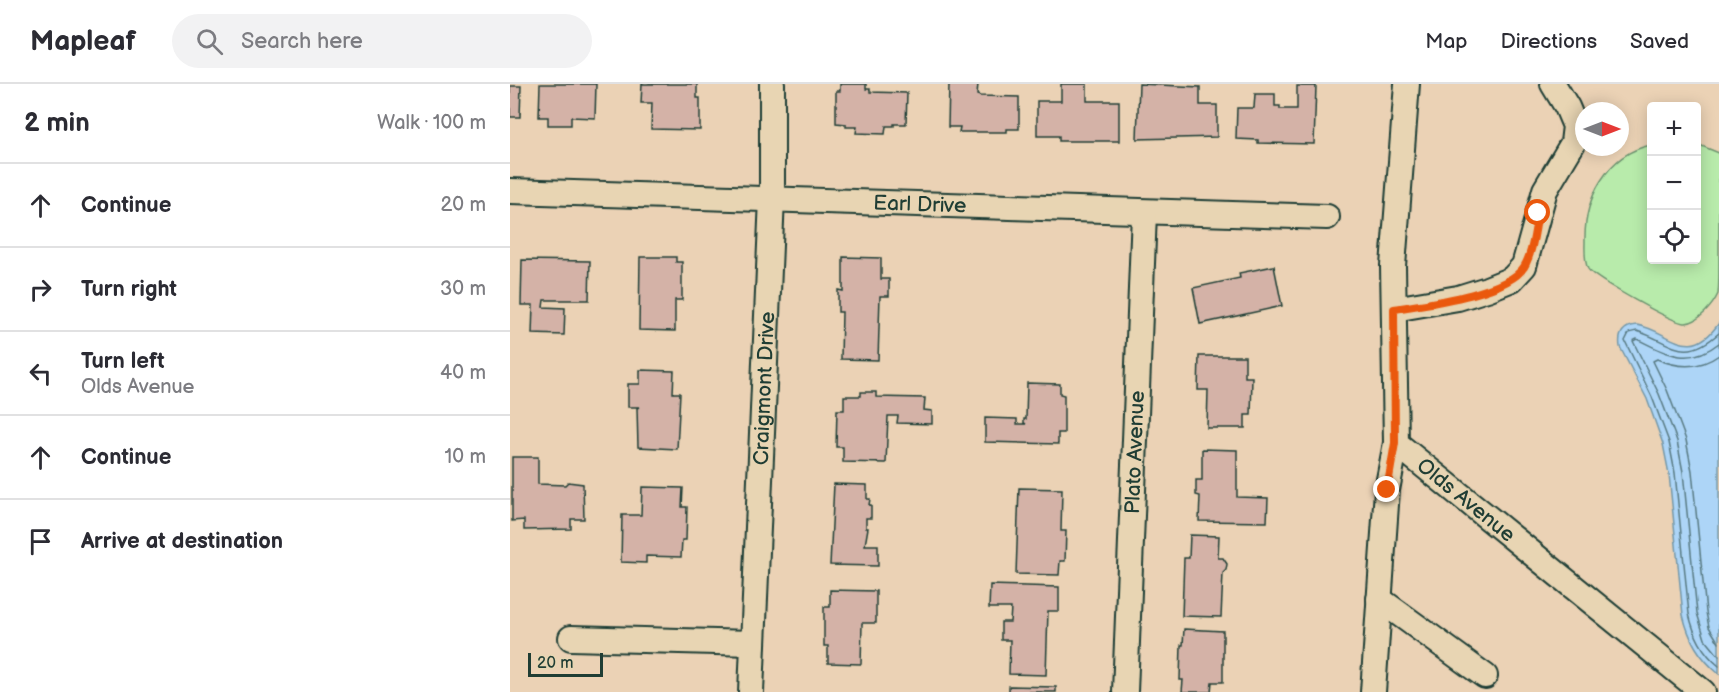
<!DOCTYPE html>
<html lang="en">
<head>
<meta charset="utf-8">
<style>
	body { margin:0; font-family:"Balsamiq Sans",sans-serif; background:#f2f2f3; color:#2b2b33 }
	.controls { position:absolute; right:18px; top:18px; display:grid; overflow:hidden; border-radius:6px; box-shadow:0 3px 15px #0003 }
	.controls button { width:54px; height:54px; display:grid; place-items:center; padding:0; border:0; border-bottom:2px solid #e1e1e2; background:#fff; color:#2b2b33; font:30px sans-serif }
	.compass { position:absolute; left:1065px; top:18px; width:54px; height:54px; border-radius:50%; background:#fff; box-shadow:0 3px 15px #0003; rotate:90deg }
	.scale { position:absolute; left:18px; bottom:15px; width:75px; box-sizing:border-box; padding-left:6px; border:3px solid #1f3d34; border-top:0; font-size:16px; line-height:21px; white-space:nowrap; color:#1f3d34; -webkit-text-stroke:4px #e8d5b3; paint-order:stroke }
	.stop { position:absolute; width:18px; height:18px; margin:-14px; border:4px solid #ea580c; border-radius:50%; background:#fff }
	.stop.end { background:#ea580c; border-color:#fff; box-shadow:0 2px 6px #0008 }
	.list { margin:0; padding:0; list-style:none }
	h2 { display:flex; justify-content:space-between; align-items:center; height:78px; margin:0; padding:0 24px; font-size:26px }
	h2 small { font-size:20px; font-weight:400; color:#7c7c81 }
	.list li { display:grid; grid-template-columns:39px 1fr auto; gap:18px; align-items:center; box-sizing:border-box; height:84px; padding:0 24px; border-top:2px solid #e1e1e2 }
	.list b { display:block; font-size:22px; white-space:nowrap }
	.list p { margin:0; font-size:20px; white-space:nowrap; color:#7c7c81 }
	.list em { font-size:20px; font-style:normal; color:#7c7c81 }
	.icon { flex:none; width:33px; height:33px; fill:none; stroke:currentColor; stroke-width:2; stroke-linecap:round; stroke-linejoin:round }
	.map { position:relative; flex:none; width:1209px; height:608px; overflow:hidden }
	header { display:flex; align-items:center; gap:36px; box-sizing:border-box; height:84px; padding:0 30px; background:#fff; border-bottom:2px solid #e1e1e2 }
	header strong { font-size:28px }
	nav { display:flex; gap:33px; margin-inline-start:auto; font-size:21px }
	.search { width:420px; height:54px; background:#f2f2f3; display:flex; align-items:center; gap:15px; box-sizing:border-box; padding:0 21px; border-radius:33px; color:#7c7c81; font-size:22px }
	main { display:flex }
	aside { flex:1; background:#fff }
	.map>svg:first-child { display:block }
	.green { fill:#b8ebab; stroke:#6c9470; stroke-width:1.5 }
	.water { fill:#add5f7; stroke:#7498a9; stroke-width:1.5 }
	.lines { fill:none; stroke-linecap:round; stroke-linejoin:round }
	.shore { stroke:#587a82; stroke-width:1.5 }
	.building { fill:#d4b2a7; stroke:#1f3d34; stroke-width:1.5 }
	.minor-casing { stroke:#1f3d34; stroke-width:28 }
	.minor { stroke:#e8d5b3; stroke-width:24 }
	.route { stroke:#ea580c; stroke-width:8 }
	.labels { text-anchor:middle; stroke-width:4.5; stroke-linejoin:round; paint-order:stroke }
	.street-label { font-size:21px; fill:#1f3d34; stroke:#e8d5b3 }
</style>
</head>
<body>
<header>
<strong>Mapleaf</strong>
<div class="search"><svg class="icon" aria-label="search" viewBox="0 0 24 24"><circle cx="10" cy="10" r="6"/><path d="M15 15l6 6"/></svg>Search here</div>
<nav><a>Map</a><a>Directions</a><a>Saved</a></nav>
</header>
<main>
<aside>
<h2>2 min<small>Walk · 100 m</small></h2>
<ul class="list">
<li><svg class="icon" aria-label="ahead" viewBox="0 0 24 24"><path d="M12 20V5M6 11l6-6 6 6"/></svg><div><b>Continue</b></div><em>20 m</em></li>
<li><svg class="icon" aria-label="right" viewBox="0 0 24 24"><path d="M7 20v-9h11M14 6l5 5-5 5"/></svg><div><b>Turn right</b></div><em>30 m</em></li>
<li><svg class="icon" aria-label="left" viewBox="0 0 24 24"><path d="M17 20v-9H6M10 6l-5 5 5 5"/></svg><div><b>Turn left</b><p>Olds Avenue</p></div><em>40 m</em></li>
<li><svg class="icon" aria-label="ahead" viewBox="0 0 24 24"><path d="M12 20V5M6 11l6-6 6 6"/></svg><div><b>Continue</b></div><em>10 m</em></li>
<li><svg class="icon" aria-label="arrive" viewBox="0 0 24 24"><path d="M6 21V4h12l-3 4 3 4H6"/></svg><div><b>Arrive at destination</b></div></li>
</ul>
</aside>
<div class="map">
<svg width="1209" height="608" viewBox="0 0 1209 608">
	<rect width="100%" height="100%" fill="#ebd2b5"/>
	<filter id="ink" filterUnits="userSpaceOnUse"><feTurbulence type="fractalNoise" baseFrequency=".0167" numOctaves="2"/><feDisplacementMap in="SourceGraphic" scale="12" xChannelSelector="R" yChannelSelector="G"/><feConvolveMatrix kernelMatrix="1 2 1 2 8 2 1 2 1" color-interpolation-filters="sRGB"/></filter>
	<g filter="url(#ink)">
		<path class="green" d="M1187 60 1209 69C1209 105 1209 142 1209 178 1209 187 1209 202 1208 210 1203 221 1189 238 1176 239 1166 241 1083 194 1078 185 1074 177 1075 166 1075 157 1074 116 1096 70 1141 61L1142 176H1186Z"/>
		<path class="water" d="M1209 239V590C1189 573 1179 556 1173 531L1159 390 1153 360 1137 315 1110 263C1108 250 1113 242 1127 241 1159 246 1179 282 1209 239Z"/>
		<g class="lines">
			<g class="shore">
				<path d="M1209 249C1173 281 1162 258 1127 247L1119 249 1115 257 1142 313 1159 358 1165 389 1179 530C1184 551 1192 568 1209 582"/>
				<path d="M1209 259C1179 283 1157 270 1127 255L1123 257 1149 310 1167 357 1173 388 1187 529 1195 555 1209 572"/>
				<path d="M1209 271C1190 285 1168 284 1147 275L1143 277 1157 306 1176 356 1182 387 1196 528 1199 543 1209 559"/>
			</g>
		</g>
		<g class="building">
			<path d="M30 0H86L85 34 61 33V41H38V33H29Z"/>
			<path d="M132 0H187V14H190V46L141 45 142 19H131Z"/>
			<path d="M330 0H356V5H360V8L397 9 396 40H384V42H376L375 50 346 49 347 43H336V40L326 39V7H330Z"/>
			<path d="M439 0H468L467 11 470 12 509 13V45H497V48H449L450 43H438Z"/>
			<path d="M551 0H577V17H609V57H549V52H527V17H551Z"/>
			<path d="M629 0 690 3V21H707V53L627 55Z"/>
			<path d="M0 2H11L10 33H0Z"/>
			<path d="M787 2H806L804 60 748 59V56L726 55 727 24H744L745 10H765V22H770V25H787Z"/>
			<path d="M130 173H166V178H172V216H165V247L129 246Z"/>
			<path d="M333 173 371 174V195H379V212H370L368 276 331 275 332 228H328V206L333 207Z"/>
			<path d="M12 176 80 177 79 216H34L33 223 55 224 54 251 22 250 23 221H11Z"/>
			<path d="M764 182 772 222 690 240 683 204 730 194 729 189Z"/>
			<path d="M689 272H735V293H742L741 331H735V344H697L698 306H688Z"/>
			<path d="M130 286 164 287 163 309H170L167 365 128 363 127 324 129 323H118V300H130Z"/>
			<path d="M517 299 550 300V310L554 311V349H548V360L475 358V334L507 335V340H516L514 339V335H516Z"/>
			<path d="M351 308H366V313L415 314 414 326 422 327V340L387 339 388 332H378L376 379 333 378V363H326L327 326H334V312H351Z"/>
			<path d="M692 365 727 366V413L758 414 757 438 689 437 690 412 686 411V396H692Z"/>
			<path d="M2 373H28V400L55 401 58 398 73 400 74 435H61V445L14 446V436L2 437Z"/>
			<path d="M324 400 357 401V415H360L359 421H361V434H356V444H358L355 461H368V482L320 481Z"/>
			<path d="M132 403 173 404 172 423H177L176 456H172L171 473 136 472V479L111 478 112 431H131Z"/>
			<path d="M509 404 552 405 551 447H556L555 477H550L549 491 506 490Z"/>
			<path d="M680 451 709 452 708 474H713L717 480 716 486 713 489 711 533 672 532 674 474H679Z"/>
			<path d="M480 501 549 503V527H538L536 591 499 590 500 556H491V538H500L501 524H479Z"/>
			<path d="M320 506 366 507V539H352L351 580 318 579V562H314V523H320Z"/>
			<path d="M674 545 713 547V598H702L701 608H672L673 596H670L671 561H673Z"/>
			<path d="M499 602 546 603V608H499Z"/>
		</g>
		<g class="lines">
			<defs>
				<g id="minor">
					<path id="s1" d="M897 0 883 182 886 359 1193 608"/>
					<path id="s2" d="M0 107 817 133"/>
					<path d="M884 225 948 214 977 205 1002 195 1014 182 1035 106 1063 59 1065 42 1057 23 1043 0"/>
					<path d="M869 515 975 592"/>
					<path d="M61 554 242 559"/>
					<path id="s3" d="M241 608 262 114V0"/>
					<path id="s4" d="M615 608 634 129"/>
					<path d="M863 608 877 406 886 359"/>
				</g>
			</defs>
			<use href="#minor" class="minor-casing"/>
			<use href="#minor" class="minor"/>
		</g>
	</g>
	<g class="lines" filter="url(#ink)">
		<path class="route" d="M877 406 885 359 884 225C915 220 997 210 1014 183 1023 168 1025 145 1028 129"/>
	</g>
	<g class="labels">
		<g class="street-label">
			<text dy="7" stroke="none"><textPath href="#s2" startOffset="410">Earl Drive</textPath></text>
			<text dy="7" stroke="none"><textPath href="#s3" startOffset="304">Craigmont Drive</textPath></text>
			<text dy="7" stroke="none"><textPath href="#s4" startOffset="240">Plato Avenue</textPath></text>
			<text dy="7" stroke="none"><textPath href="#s1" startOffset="450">Olds Avenue</textPath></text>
		</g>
	</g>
</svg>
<div class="controls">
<button>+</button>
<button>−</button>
<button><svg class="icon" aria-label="locate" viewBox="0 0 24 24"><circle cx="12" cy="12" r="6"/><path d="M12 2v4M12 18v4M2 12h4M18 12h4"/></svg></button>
</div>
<svg class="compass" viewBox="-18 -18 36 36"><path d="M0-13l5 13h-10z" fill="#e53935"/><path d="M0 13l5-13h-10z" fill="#7c7c81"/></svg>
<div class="scale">20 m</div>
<div class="stop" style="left:1028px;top:129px"></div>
<div class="stop end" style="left:877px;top:406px"></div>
</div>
</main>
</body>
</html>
